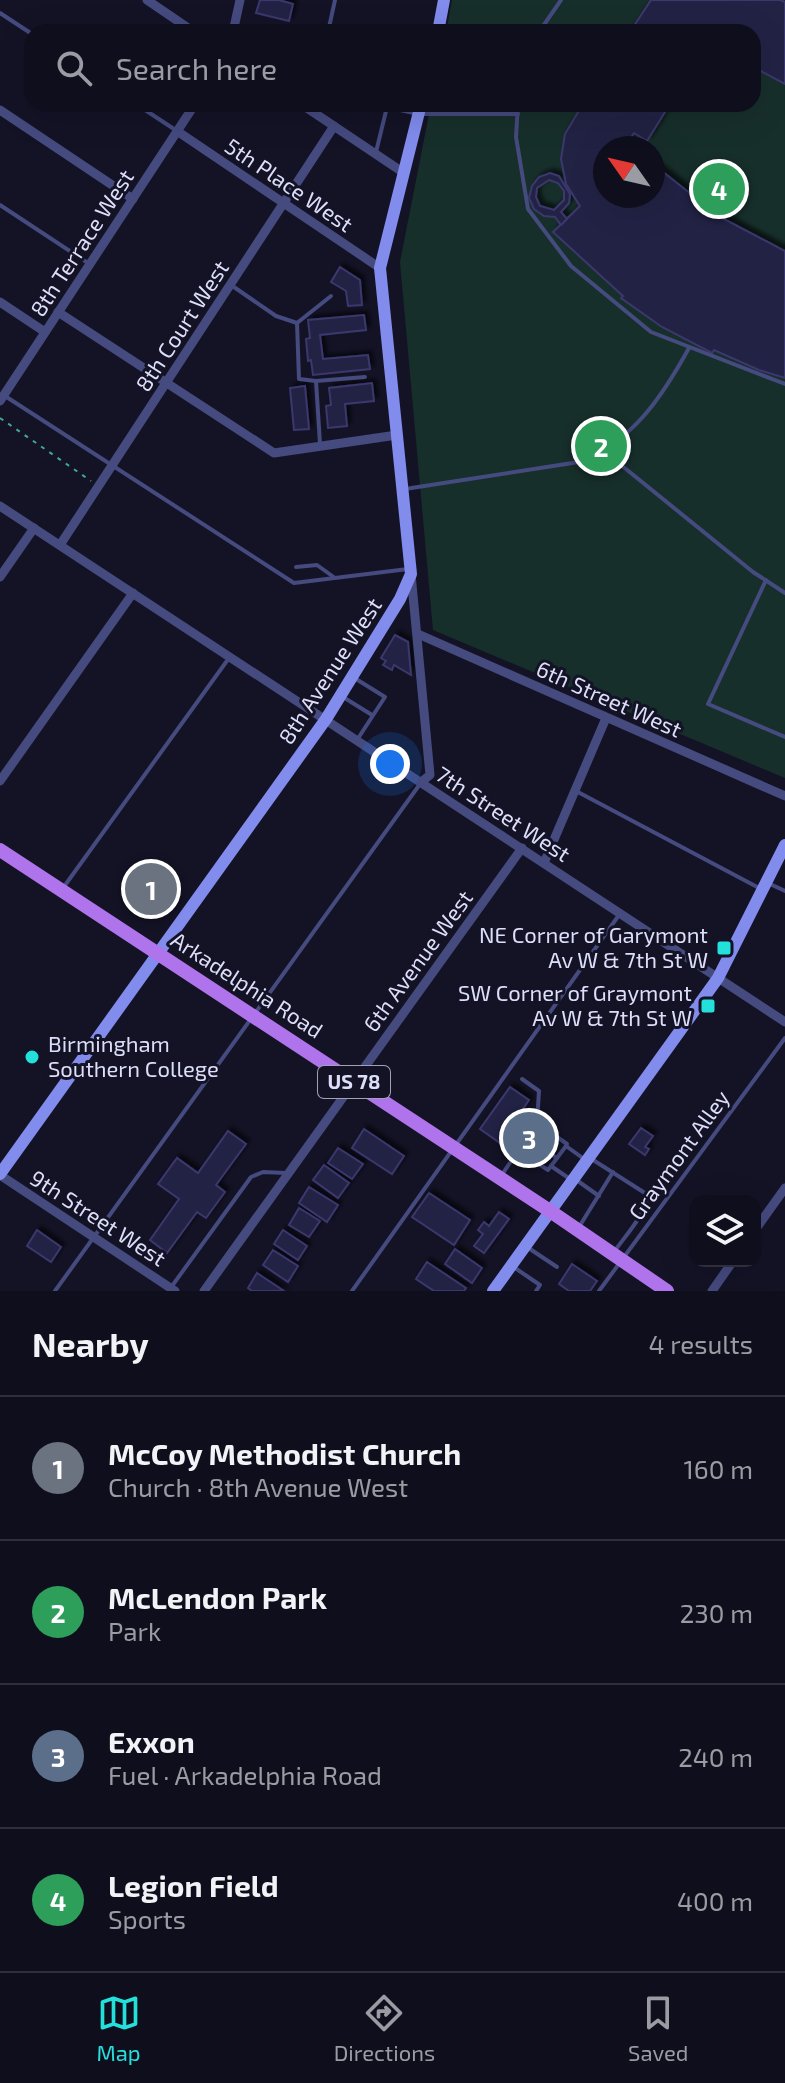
<!DOCTYPE html>
<html lang="en">
<head>
<meta charset="utf-8">
<style>
	body { margin:0; font-family:"Exo 2",sans-serif; background:#181725; color:#f1f3f6 }
	.controls { position:absolute; right:24px; bottom:24px; display:grid; overflow:hidden; border-radius:16px; box-shadow:0 8px 32px #0002 }
	.controls button { width:72px; height:72px; display:grid; place-items:center; padding:0; border:0; border-bottom:2px solid #2f2e3b; background:#0f0e1c; color:#f1f3f6; font:40px sans-serif }
	.compass { position:absolute; left:593px; top:136px; width:72px; height:72px; border-radius:50%; background:#0f0e1c; box-shadow:0 8px 32px #0002; rotate:304deg }
	.you { position:absolute; left:390px; top:764px; width:28px; height:28px; margin:-20px; border:6px solid #fff; border-radius:50%; background:#1a73e8; box-shadow:0 0 0 12px #1a73e833 }
	.badge { display:grid; place-items:center; width:52px; height:52px; border-radius:50%; background:#23e0db; color:#fff; font-size:26px; font-weight:700 }
	.pin { position:absolute; translate:-50% -50%; border:4px solid #fff; box-shadow:0 2px 8px #0006 }
	.list { margin:0; padding:0; list-style:none }
	h2 { display:flex; justify-content:space-between; align-items:center; height:104px; margin:0; padding:0 32px; font-size:34px }
	h2 small { font-size:26px; font-weight:400; color:#9b9ca3 }
	.list li { display:grid; grid-template-columns:52px 1fr auto; gap:24px; align-items:center; box-sizing:border-box; height:144px; padding:0 32px; border-top:2px solid #2f2e3b }
	.list b { display:block; font-size:30px; white-space:nowrap }
	.list p { margin:0; font-size:26px; white-space:nowrap; color:#9b9ca3 }
	.list em { font-size:26px; font-style:normal; color:#9b9ca3 }
	.icon { flex:none; width:44px; height:44px; fill:none; stroke:currentColor; stroke-width:2; stroke-linecap:round; stroke-linejoin:round }
	.map { position:relative; flex:none; width:785px; height:1291px; overflow:hidden }
	.search { position:absolute; background:#0f0e1c; box-shadow:0 8px 32px #0002; left:24px; right:24px; top:24px; height:88px; display:flex; align-items:center; gap:20px; box-sizing:border-box; padding:0 28px; border-radius:24px; color:#9b9ca3; font-size:30px }
	.sheet { height:680px; background:#0f0e1c }
	nav { display:flex; justify-content:space-around; align-items:center; box-sizing:border-box; height:112px; border-top:2px solid #2f2e3b; background:#0f0e1c; font-size:22px; color:#9b9ca3 }
	nav a { display:grid; justify-items:center; gap:4px }
	nav .on { color:#23e0db }
	.map>svg:first-child { display:block }
	.green { fill:#172f2b; fill-rule:evenodd }
	.building { fill:#242245; stroke:#3b376d; stroke-width:2; fill-rule:evenodd; filter:url(#shadow) }
	.lines { fill:none; stroke-linecap:round; stroke-linejoin:round }
	.path { stroke:#41aa96; stroke-width:2; stroke-dasharray:4 6; stroke-linecap:butt }
	.lane { stroke:#454a7f; stroke-width:4 }
	.street { stroke:#454a7f; stroke-width:9 }
	.secondary { stroke:#818ced; stroke-width:12 }
	.primary { stroke:#af73eb; stroke-width:14 }
	.poi-dot { fill:#23e0db; stroke:#141326; stroke-width:3 }
	.labels { text-anchor:middle; stroke-width:6; stroke-linejoin:round; paint-order:stroke }
	.shield { fill:#141326; stroke:#a1a1ba; stroke-width:2 }
	.shield-label { font-size:20px; font-weight:bold; fill:#dddefa }
	.street-label { font-size:22px; fill:#dddefa; stroke:#141326 }
	.poi-label { font-size:22px; fill:#dddefa; stroke:#141326; text-anchor:end }
</style>
</head>
<body>
<div class="map">
<svg width="785" height="1291" viewBox="0 0 785 1291">
	<defs>
		<filter id="shadow"><feDropShadow dx="4" dy="-4" stdDeviation="2" flood-color="#0009"/></filter>
	</defs>
	<rect width="100%" height="100%" fill="#141326"/>
	<path class="green" d="M452 0H785V778L433 630 400 262 431 104H753V32H446ZM605 148H653V196H605Z"/>
	<g class="building">
		<path d="M260 0H279L293 4 289 21 256 13Z"/>
		<path d="M651 0H780L785 2V84L753 67V32H709L706 30 630 32Z"/>
		<path d="M583 104H670L647 141 634 133 624 148H605V196H653V164L720 217 785 251V378L759 370 714 350 712 353 662 327 621 298 623 296 553 232 580 206 566 184 561 159 565 134Z"/>
		<path d="M550 173 559 176 570 194 569 203 561 212 567 219 561 225 555 217 544 216 534 209 529 198 532 186 539 177ZM549 180 558 183 564 191V200L554 210 540 206 536 197 537 188Z"/>
		<path d="M340 267 360 280 362 305 348 306 346 291 331 282Z"/>
		<path d="M364 315 366 330 320 335 323 359 368 355 370 369 313 375 311 360 308 361 306 339 310 338 308 320Z"/>
		<path d="M372 383 374 401 345 404 347 426 328 428 326 406 331 405 329 388Z"/>
		<path d="M305 386 309 429 294 430 290 388Z"/>
		<path d="M395 635 408 642 411 675 394 665 392 670 383 665 386 661 381 658Z"/>
		<path d="M510 1087 529 1100 500 1143 480 1129Z"/>
		<path d="M515 1121 538 1136 540 1133 555 1143 542 1162 527 1152 530 1147 508 1131Z"/>
		<path d="M641 1128 653 1136 645 1147 649 1149 645 1155 629 1144Z"/>
		<path d="M364 1129 404 1156 392 1174 352 1148Z"/>
		<path d="M228 1131 246 1144 216 1185 225 1192 206 1218 197 1212 167 1253 150 1240 179 1199 158 1184 177 1158 198 1173Z"/>
		<path d="M338 1148 363 1164 352 1179 328 1163Z"/>
		<path d="M324 1165 349 1183 338 1198 313 1180Z"/>
		<path d="M309 1187 338 1205 327 1222 299 1203Z"/>
		<path d="M429 1193 470 1220 454 1245 412 1217Z"/>
		<path d="M299 1208 320 1221 309 1237 289 1225Z"/>
		<path d="M499 1212 509 1219 484 1253 474 1246 483 1234 478 1230 484 1222 489 1226Z"/>
		<path d="M37 1230 61 1247 51 1262 27 1246Z"/>
		<path d="M283 1230 307 1246 298 1260 274 1244Z"/>
		<path d="M455 1249 482 1268 472 1283 445 1264Z"/>
		<path d="M273 1250 298 1266 288 1282 263 1265Z"/>
		<path d="M427 1262 466 1288 464 1291H434L416 1279Z"/>
		<path d="M572 1264 597 1281 590 1291H569L559 1284Z"/>
		<path d="M257 1273 284 1291H252L248 1288Z"/>
	</g>
	<g class="lines">
		<path class="path" d="M0 418 91 481"/>
		<g class="lane">
			<path d="M0 13 32 34"/>
			<path d="M328 32 335 0"/>
			<path d="M539 32 561 0"/>
			<path d="M136 104 177 131"/>
			<path d="M518 104 516 137 528 209 571 266 651 332 785 384"/>
			<path d="M376 152 387 107 418 114H518"/>
			<path d="M0 205 88 263"/>
			<path d="M231 285 276 316 297 323"/>
			<path d="M316 381 299 379 297 323 331 296"/>
			<path d="M5 396 294 583 408 569"/>
			<path d="M320 444 316 381 365 377"/>
			<path d="M605 452 753 572 785 593"/>
			<path d="M405 489 579 462C633 441 662 397 689 348"/>
			<path d="M296 567 317 565 335 578"/>
			<path d="M766 580 708 704 785 737"/>
			<path d="M356 679 385 697 357 740"/>
			<path d="M343 697 372 715"/>
			<path d="M576 791 761 889"/>
			<path d="M770 884 785 891"/>
			<path d="M63 888 229 658"/>
			<path d="M522 1079 539 1091 537 1123 531 1132"/>
			<path d="M537 1123 567 1144 566 1146 584 1159"/>
			<path d="M518 1151 548 1170 566 1146"/>
			<path d="M549 1153 557 1158"/>
			<path d="M590 1158 648 1195C646 1214 625 1236 614 1252"/>
			<path d="M551 1166 570 1179"/>
			<path d="M501 1176 524 1142"/>
			<path d="M575 1179 599 1196"/>
			<path d="M579 1227 613 1172"/>
			<path d="M527 1247 557 1267"/>
			<path d="M515 1268 540 1285 536 1291"/>
			<path d="M172 1286 251 1177 263 1172 286 1173"/>
			<path d="M55 1291 420 784"/>
			<path d="M352 1291 619 915"/>
			<path d="M599 1291 785 1038"/>
		</g>
		<g class="street">
			<path d="M147 0 194 32"/>
			<path d="M233 32 240 0"/>
			<path d="M301 104 404 173"/>
			<path d="M0 110 133 199"/>
			<path d="M177 131 380 268"/>
			<path d="M0 302 45 332"/>
			<path d="M58 312 274 453 397 435"/>
			<path d="M0 401 195 104"/>
			<path d="M0 506 785 1022"/>
			<path d="M60 545 334 126"/>
			<path d="M411 574 430 775 421 782"/>
			<path d="M0 577 34 528"/>
			<path d="M418 634 785 796"/>
			<path d="M0 781 133 593"/>
			<path d="M544 863 606 718"/>
			<path d="M0 1175 175 1291"/>
			<path d="M755 1230 785 1188"/>
			<path d="M204 1291 522 848"/>
			<path d="M712 1291 733 1261"/>
		</g>
		<g class="secondary">
			<path d="M438 32 444 0"/>
			<path d="M0 1174 326 719 400 599 411 574 380 268 421 104"/>
			<path d="M493 1291 718 978 785 845"/>
		</g>
		<path class="primary" d="M0 850 550 1211 667 1291"/>
	</g>
	<g class="poi-dot">
		<rect x="716" y="940" width="16" height="16" rx="4"/>
		<rect x="700" y="998" width="16" height="16" rx="4"/>
		<circle cx="32" cy="1057" r="8"/>
	</g>
	<g class="labels">
		<rect class="shield" x="318" y="1066" width="72" height="32" rx="6"/>
		<g class="shield-label">
			<text x="354" y="1089">US 78</text>
		</g>
		<g class="street-label">
			<text transform="translate(289 185) rotate(34)" y="8">5th Place West</text>
			<text transform="translate(82 243) rotate(-57)" y="8">8th Terrace West</text>
			<text transform="translate(182 326) rotate(-57)" y="8">8th Court West</text>
			<text transform="translate(330 671) rotate(-57)" y="8">8th Avenue West</text>
			<text transform="translate(609 699) rotate(24)" y="8">6th Street West</text>
			<text transform="translate(503 814) rotate(33)" y="8">7th Street West</text>
			<text transform="translate(418 961) rotate(-54)" y="8">6th Avenue West</text>
			<text transform="translate(247 985) rotate(33)" y="8">Arkadelphia Road</text>
			<text transform="translate(679 1155) rotate(-54)" y="8">Graymont Alley</text>
			<text transform="translate(98 1218) rotate(33)" y="8">9th Street West</text>
		</g>
		<g class="poi-label">
			<text x="708" y="943">NE Corner of Garymont<tspan x="708" dy="25">Av W &amp; 7th St W</tspan></text>
			<text x="692" y="1001">SW Corner of Graymont<tspan x="692" dy="25">Av W &amp; 7th St W</tspan></text>
			<text x="48" y="1052" text-anchor="start">Birmingham<tspan x="48" dy="25">Southern College</tspan></text>
		</g>
	</g>
</svg>
<div class="controls">
<button><svg class="icon" aria-label="layers" viewBox="0 0 24 24"><path d="M12 4l9 5-9 5-9-5zM3 14l9 5 9-5"/></svg></button>
</div>
<svg class="compass" viewBox="-18 -18 36 36"><path d="M0-13l5 13h-10z" fill="#e53935"/><path d="M0 13l5-13h-10z" fill="#9b9ca3"/></svg>
<div class="you"></div>
<div class="pin badge" style="left:151px;top:889px;background:#6b7280">1</div>
<div class="pin badge" style="left:601px;top:446px;background:#2e9e5b">2</div>
<div class="pin badge" style="left:529px;top:1138px;background:#5c6f8a">3</div>
<div class="pin badge" style="left:719px;top:189px;background:#2e9e5b">4</div>
<div class="search"><svg class="icon" aria-label="search" viewBox="0 0 24 24"><circle cx="10" cy="10" r="6"/><path d="M15 15l6 6"/></svg>Search here</div>
</div>
<section class="sheet">
<h2>Nearby<small>4 results</small></h2>
<ul class="list">
<li><span class="badge" style="background:#6b7280">1</span><div><b>McCoy Methodist Church</b><p>Church · 8th Avenue West</p></div><em>160 m</em></li>
<li><span class="badge" style="background:#2e9e5b">2</span><div><b>McLendon Park</b><p>Park</p></div><em>230 m</em></li>
<li><span class="badge" style="background:#5c6f8a">3</span><div><b>Exxon</b><p>Fuel · Arkadelphia Road</p></div><em>240 m</em></li>
<li><span class="badge" style="background:#2e9e5b">4</span><div><b>Legion Field</b><p>Sports</p></div><em>400 m</em></li>
</ul>
</section>
<nav>
<a class="on"><svg class="icon" aria-label="map" viewBox="0 0 24 24"><path d="M3 6l6-2 6 2 6-2v14l-6 2-6-2-6 2zM9 4v14M15 6v14"/></svg>Map</a>
<a><svg class="icon" aria-label="directions" viewBox="0 0 24 24"><path d="M12 3l9 9-9 9-9-9zM9 14v-3h6M13 9l2 2-2 2"/></svg>Directions</a>
<a><svg class="icon" aria-label="saved" viewBox="0 0 24 24"><path d="M7 4h10v16l-5-4-5 4z"/></svg>Saved</a>
</nav>
</body>
</html>
